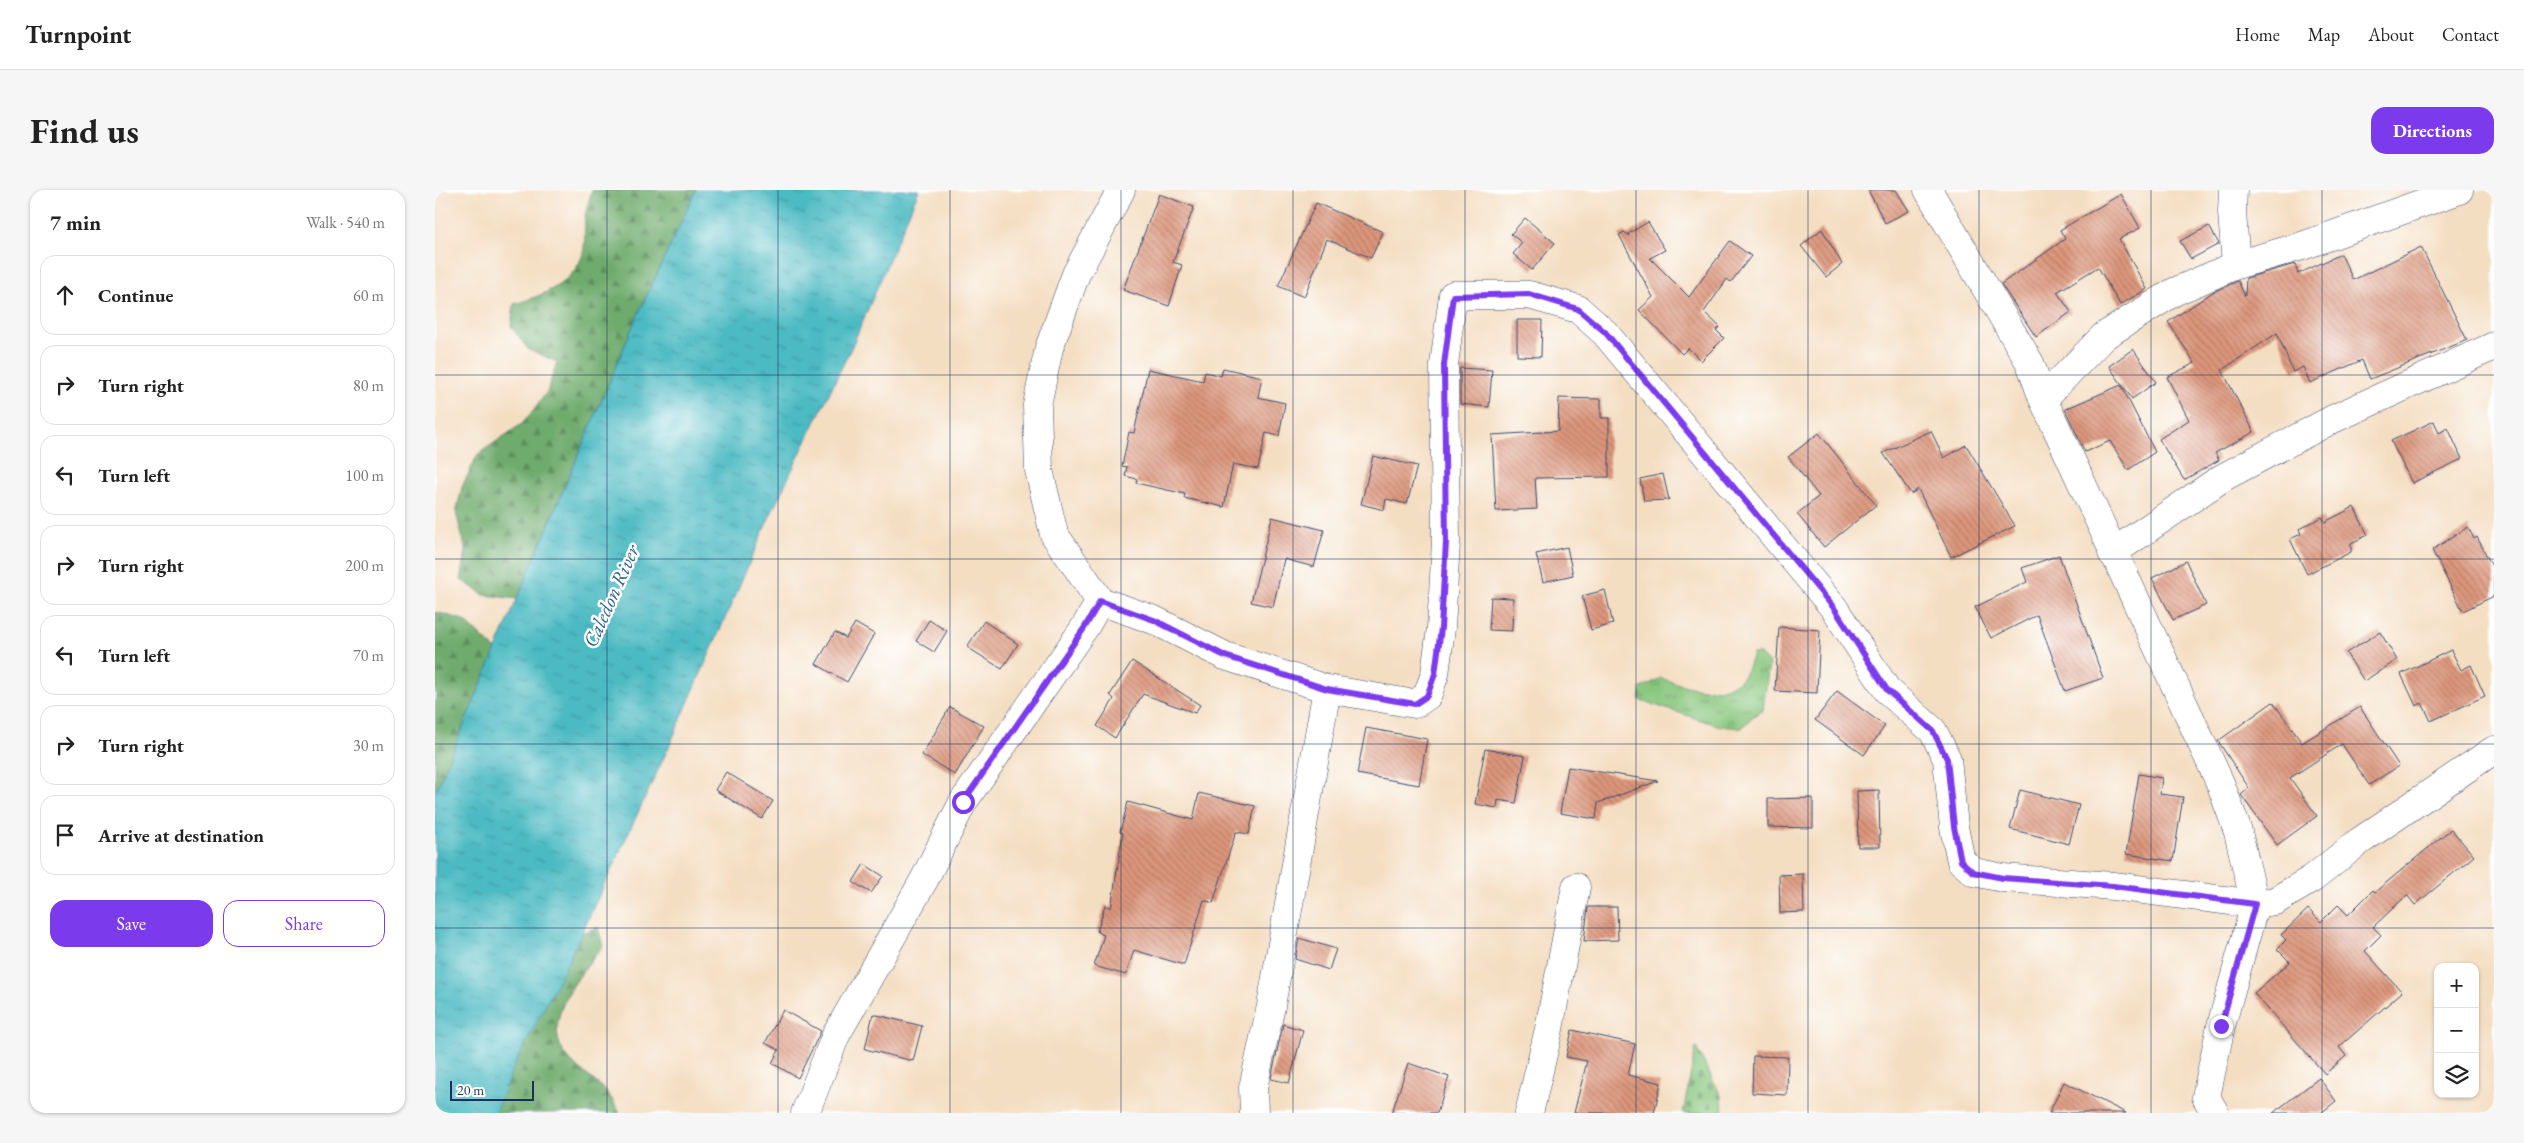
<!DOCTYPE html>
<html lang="en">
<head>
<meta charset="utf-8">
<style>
	body { margin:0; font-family:"EB Garamond",serif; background:#f6f6f6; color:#222 }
	.controls { position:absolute; right:15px; bottom:15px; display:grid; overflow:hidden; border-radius:10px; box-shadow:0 1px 4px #0004 }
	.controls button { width:45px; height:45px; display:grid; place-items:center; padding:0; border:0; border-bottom:1px solid #e0e0e0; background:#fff; color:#222; font:25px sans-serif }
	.scale { position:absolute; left:15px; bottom:12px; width:84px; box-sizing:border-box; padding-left:5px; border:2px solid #1b2f5e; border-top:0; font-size:14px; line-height:18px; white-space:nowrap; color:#1b2f5e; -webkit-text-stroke:4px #fff; paint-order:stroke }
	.stop { position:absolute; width:15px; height:15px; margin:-11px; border:4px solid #7c3aed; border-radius:50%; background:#fff }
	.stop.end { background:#7c3aed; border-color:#fff; box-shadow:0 1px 5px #0008 }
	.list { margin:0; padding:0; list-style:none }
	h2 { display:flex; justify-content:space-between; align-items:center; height:65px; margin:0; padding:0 20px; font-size:21px }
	h2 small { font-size:16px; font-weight:400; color:#767676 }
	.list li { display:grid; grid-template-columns:32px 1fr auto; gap:15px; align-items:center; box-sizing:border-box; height:80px; margin:0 10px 10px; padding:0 10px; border:1px solid #e0e0e0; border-radius:15px }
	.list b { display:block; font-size:19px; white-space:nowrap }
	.list em { font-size:16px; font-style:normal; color:#767676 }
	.actions { display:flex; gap:10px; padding:15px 20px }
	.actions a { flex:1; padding:11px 0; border:1px solid #7c3aed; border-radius:15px; text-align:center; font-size:18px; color:#7c3aed }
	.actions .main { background:#7c3aed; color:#fff }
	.icon { flex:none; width:28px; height:28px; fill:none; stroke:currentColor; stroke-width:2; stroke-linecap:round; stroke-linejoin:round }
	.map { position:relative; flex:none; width:2059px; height:923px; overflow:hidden; border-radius:15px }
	header { display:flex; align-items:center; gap:30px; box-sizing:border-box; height:70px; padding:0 25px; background:#fff; border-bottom:1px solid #e0e0e0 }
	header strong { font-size:24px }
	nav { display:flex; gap:28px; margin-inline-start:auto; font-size:18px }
	.intro { display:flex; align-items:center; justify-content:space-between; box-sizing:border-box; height:120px; padding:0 30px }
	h1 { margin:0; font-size:35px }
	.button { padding:12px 22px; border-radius:15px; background:#7c3aed; color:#fff; font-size:18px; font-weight:700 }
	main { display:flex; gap:30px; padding:0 30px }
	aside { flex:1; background:#fff; border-radius:15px; box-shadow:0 1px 4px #0004 }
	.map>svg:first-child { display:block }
	.grass { fill:url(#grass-tufts); stroke:#527a6e }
	.forest { fill:url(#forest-firs); stroke:#446d65 }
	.cemetery { fill:url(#cemetery-stones); stroke:#527a6e }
	.water { fill:url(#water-ripples); stroke:#337490 }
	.building { fill:url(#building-back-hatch) }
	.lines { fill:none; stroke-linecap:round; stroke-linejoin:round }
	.minor-casing { stroke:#3c496d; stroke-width:29 }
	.minor { stroke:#fff; stroke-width:28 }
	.route { stroke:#7c3aed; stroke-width:6 }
	.grid { fill:none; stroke:#1b2f5e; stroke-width:1; stroke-opacity:0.55 }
	.labels { text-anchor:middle; stroke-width:5; stroke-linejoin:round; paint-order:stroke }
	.water-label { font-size:20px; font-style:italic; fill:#2c6081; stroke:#fff }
</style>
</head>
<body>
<header>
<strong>Turnpoint</strong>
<nav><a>Home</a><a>Map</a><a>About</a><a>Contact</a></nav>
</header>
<div class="intro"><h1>Find us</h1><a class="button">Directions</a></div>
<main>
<aside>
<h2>7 min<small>Walk · 540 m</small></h2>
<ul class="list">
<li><svg class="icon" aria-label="ahead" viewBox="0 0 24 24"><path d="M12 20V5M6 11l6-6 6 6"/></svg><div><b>Continue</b></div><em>60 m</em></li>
<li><svg class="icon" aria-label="right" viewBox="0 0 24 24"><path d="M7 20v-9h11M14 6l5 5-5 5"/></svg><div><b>Turn right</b></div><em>80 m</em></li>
<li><svg class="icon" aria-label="left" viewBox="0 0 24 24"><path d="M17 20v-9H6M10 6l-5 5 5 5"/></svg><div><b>Turn left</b></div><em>100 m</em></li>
<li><svg class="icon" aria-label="right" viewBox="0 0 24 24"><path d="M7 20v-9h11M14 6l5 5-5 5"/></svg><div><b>Turn right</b></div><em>200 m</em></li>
<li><svg class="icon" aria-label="left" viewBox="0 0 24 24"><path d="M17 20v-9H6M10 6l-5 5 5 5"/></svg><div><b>Turn left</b></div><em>70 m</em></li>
<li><svg class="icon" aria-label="right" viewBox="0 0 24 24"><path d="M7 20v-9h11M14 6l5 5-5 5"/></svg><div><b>Turn right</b></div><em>30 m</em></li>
<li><svg class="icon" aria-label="arrive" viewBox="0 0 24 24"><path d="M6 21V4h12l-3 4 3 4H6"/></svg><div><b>Arrive at destination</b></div></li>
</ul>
<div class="actions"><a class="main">Save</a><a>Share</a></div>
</aside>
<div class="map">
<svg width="2059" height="923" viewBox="0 0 2059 923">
	<defs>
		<pattern id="grass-tufts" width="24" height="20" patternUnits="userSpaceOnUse" patternTransform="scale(1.25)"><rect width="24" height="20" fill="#88c67d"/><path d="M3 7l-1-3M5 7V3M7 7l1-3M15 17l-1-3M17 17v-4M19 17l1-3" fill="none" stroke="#6ea16a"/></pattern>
		<pattern id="forest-firs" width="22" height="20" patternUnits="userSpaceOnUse" patternTransform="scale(1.25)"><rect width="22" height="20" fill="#6eab6c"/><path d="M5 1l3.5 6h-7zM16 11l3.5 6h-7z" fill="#5a8c5c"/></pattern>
		<pattern id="cemetery-stones" width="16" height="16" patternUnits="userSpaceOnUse" patternTransform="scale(1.25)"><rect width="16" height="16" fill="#88c67d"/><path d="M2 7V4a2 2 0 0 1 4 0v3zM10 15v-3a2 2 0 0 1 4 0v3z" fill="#6ea16a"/></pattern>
		<pattern id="water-ripples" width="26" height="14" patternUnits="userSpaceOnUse" patternTransform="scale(1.25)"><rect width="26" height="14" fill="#4bbac2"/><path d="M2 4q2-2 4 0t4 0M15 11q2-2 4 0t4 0" fill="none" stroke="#3e98a1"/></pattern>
		<pattern id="building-back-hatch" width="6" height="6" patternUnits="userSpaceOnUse" patternTransform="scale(1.25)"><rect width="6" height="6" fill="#dd967b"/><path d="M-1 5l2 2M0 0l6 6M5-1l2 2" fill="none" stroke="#b27b68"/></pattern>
	</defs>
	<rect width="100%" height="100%" fill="#fff"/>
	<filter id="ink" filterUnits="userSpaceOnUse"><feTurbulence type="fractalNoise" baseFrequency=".02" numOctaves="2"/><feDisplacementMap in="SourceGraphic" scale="10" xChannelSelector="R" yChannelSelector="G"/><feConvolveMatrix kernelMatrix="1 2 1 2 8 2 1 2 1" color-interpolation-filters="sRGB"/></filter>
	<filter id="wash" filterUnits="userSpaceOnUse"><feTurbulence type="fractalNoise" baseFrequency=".0096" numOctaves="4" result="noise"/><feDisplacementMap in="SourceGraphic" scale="20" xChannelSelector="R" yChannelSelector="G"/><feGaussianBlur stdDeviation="1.12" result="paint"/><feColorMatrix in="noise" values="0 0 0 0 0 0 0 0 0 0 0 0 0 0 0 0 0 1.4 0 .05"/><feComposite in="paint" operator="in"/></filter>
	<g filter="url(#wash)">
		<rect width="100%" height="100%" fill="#f4dec2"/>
		<path class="grass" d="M1318 464H1325L1334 473 1328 520 1317 527 1307 538 1285 536 1204 510 1206 498 1226 488C1249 496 1286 509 1306 489 1312 483 1315 472 1318 464Z"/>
		<g class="forest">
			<path d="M157 0H261L200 131 82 409 49 405 26 390 31 361 21 323 27 297 43 264 88 233 112 202 122 172 93 159 76 136 79 114C103 107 132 96 144 73 152 59 149 42 150 27 151 18 155 9 157 0Z"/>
			<path d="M1 422 29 430 61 460 0 603Z"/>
			<path d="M163 737 168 756C146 784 102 832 133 868 143 880 159 889 170 900 176 907 181 916 185 923H37L134 770 147 743Z"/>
		</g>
		<path class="cemetery" d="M1261 857 1287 908 1288 923H1248Z"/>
		<path class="water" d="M261 0H484L418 154 334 328 232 561 134 770 79 876 60 923H0V603L200 131Z"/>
		<g id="blocks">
			<g class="building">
				<path d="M1433 0H1461L1474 21 1450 33Z"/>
				<path d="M724 4 759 17 738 72 747 75 734 116 688 100Z"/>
				<path d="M1686 4 1705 38 1684 49 1712 99 1685 115 1663 77 1622 102 1636 122 1601 147 1566 94 1630 49 1625 40Z"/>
				<path d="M881 13 948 42 936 68 892 49 869 107 843 96Z"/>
				<path d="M1090 28 1120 53 1097 80 1078 64 1087 53 1076 44Z"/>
				<path d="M1213 32 1230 60 1215 68 1254 107 1295 51 1316 66 1296 92 1292 89 1269 122 1285 137 1281 140 1289 148 1266 171 1253 158 1247 164 1204 120 1218 107 1184 45 1189 42 1194 46 1193 44Z"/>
				<path d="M1774 36 1784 54 1756 69 1745 51Z"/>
				<path d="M1387 39 1407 74 1391 87 1366 56Z"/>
				<path d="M1986 57 2032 150 1935 189 1927 170 1875 193 1868 177 1858 182 1842 143 1787 180 1819 242 1780 263 1784 270 1749 290 1724 249 1754 230 1732 187 1760 173 1733 132 1778 102 1803 91 1810 106 1811 88 1860 74 1863 84 1906 64 1918 90Z"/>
				<path d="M1082 130H1107L1106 167 1082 166Z"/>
				<path d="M1698 159 1721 192 1697 209 1674 176Z"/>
				<path d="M788 178 827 187 823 207 850 213 844 246 831 243 823 279 798 274 789 317 749 308 750 304 701 293 702 289 690 286 692 277 687 276 694 242 699 243 713 179 768 191 770 182 786 186Z"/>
				<path d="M1025 178 1057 180 1054 217 1025 214Z"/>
				<path d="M1686 195 1720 262 1693 280 1675 251 1650 262 1630 219Z"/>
				<path d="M1124 208 1166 209V228H1174V287L1100 288 1102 319 1061 321 1057 245 1123 241Z"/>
				<path d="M1999 231 2004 243 2013 238 2027 269 1977 293 1956 251Z"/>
				<path d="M1496 241 1509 268 1531 255 1580 336 1516 367 1483 299 1476 304 1448 263Z"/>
				<path d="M1384 243 1441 315 1389 357 1362 324 1384 306 1353 267Z"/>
				<path d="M938 266 982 276 972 314 951 309 949 320 926 314Z"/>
				<path d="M1228 284 1234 310 1209 311 1205 289Z"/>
				<path d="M1919 317 1933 345 1916 353V362L1872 384 1855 349 1866 344 1864 339 1887 327 1890 332Z"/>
				<path d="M837 327 889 340 879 377 849 369 838 417 816 412Z"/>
				<path d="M2033 337 2039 349 2042 347 2059 380V406L2028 421 1997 360Z"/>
				<path d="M1132 357 1138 385 1108 392 1101 364Z"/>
				<path d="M1624 365 1668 488 1630 501 1602 425 1556 448 1540 417 1592 392 1587 378Z"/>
				<path d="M1751 371 1771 415 1738 430 1717 388Z"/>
				<path d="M1170 400 1178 434 1156 440 1147 406Z"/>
				<path d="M1056 407 1078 408 1077 441 1054 440Z"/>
				<path d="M494 430 512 441 499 462 481 451Z"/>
				<path d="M549 431 583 454 567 479 532 457Z"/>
				<path d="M420 433 439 444 412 492 381 474 400 442 411 448Z"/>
				<path d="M1344 437 1385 440 1382 503 1340 501Z"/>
				<path d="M1945 442 1962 470 1929 491 1911 463Z"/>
				<path d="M2016 460 2026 480 2036 475 2050 506 1996 531 1987 513 1981 516 1966 484Z"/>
				<path d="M697 471 765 515 760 523 708 504 680 548 662 536 679 509 675 505Z"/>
				<path d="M1402 501 1450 536 1429 565 1380 530Z"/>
				<path d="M1838 512 1867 553 1925 517 1964 576 1934 595 1907 554 1855 588 1882 626 1842 655 1806 605 1814 598 1783 551Z"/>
				<path d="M515 517 549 536 520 585 487 565Z"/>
				<path d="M931 538 992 549 984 595 922 584Z"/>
				<path d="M1050 559 1090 566 1081 613 1063 610 1062 618 1040 614Z"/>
				<path d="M1133 577 1223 591 1163 613 1161 629 1125 623Z"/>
				<path d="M291 582 338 611 327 629 280 600Z"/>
				<path d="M1704 584 1727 588 1725 604 1748 607 1738 671 1691 664Z"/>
				<path d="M1444 600 1445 657H1423L1422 601Z"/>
				<path d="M1585 600 1644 615 1634 654 1575 639Z"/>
				<path d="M764 603 820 616 814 644 801 642 778 713 769 710 749 775 699 760 691 785 659 776 669 745 662 742 670 715 676 718 688 643 685 642 693 612 758 630Z"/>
				<path d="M1378 608V638L1333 637V609Z"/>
				<path d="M2016 639 2039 666 1980 715 1972 705 1938 737 1946 745 1930 761 1967 802 1904 857 1911 866 1890 884 1819 803 1855 772 1842 759 1851 750 1846 745 1873 719 1886 732 1903 715 1913 725 1938 700 1940 702Z"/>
				<path d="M429 674 448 686 436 703 418 692Z"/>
				<path d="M1368 684 1369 722 1345 723 1344 685Z"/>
				<path d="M1153 717H1182L1183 750 1149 751Z"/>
				<path d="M864 748 901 759 894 780 860 769Z"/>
				<path d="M348 820 386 841 363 888 337 873 344 860 330 853Z"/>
				<path d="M438 824 487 836 478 871 430 859Z"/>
				<path d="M848 834 868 840 854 893 836 889Z"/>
				<path d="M1137 840 1200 854 1193 885 1226 893 1219 923H1139L1152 871 1131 867Z"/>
				<path d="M1318 866 1353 867 1352 905 1317 903Z"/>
				<path d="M973 873 1014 887 1002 923H957Z"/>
				<path d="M1884 888 1901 911 1886 923H1838Z"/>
				<path d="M1629 892 1691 923H1614Z"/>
			</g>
		</g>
	</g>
	<g filter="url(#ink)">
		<use href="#blocks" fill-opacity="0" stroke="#3c496d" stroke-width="1"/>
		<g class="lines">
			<defs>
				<g id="minor">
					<path d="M686 0 641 84 614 158 602 215 604 280 619 344 665 411 719 430 790 466 892 499 980 514 992 506 1000 484 1006 438 1011 352 1009 175 1018 105H1094L1143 119 1170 143 1399 418 1452 500 1498 541 1512 569 1519 637 1526 671 1539 682 1568 688 1678 696 1820 714 1840 711 1877 689 1925 651 2059 560"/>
					<path d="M1493 0 1595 173 1608 209 1786 595 1803 642 1820 714 1786 836 1771 907 1780 923"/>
					<path d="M1798 0 1797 22 1801 75"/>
					<path d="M1608 209 1669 146 1739 102 1801 75 1867 56 2024 0"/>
					<path d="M1677 363 1787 288 1898 229 2059 156"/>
					<path d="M370 923 401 845 489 690 528 612 650 437 665 411"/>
					<path d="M819 923 818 898 836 816 892 499"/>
					<path d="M1094 923 1114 839 1141 697"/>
				</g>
			</defs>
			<use href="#minor" class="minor-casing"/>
			<use href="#minor" class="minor"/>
		</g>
	</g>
	<g class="lines" filter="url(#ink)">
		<path class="route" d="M528 612 650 437 665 411 719 430 790 466 892 499 980 514 992 506 1000 484 1006 438 1011 352 1009 175 1018 106 1094 104 1143 119 1170 142 1399 418 1452 500 1498 541 1512 569 1519 637 1526 671 1538 682 1568 688 1678 696 1820 714 1786 836"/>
	</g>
	<path class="grid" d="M172 0V923M343 0V923M515 0V923M686 0V923M858 0V923M1030 0V923M1201 0V923M1373 0V923M1544 0V923M1716 0V923M1887 0V923M0 185H2059M0 369H2059M0 554H2059M0 738H2059"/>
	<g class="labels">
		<g class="water-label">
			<text transform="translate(176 406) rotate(-66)" y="7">Caledon River</text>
		</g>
	</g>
</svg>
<div class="controls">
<button>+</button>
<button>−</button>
<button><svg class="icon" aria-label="layers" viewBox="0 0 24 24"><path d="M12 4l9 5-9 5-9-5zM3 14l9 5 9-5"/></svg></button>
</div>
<div class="scale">20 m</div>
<div class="stop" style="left:528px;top:612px"></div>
<div class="stop end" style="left:1786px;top:836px"></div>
</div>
</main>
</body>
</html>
